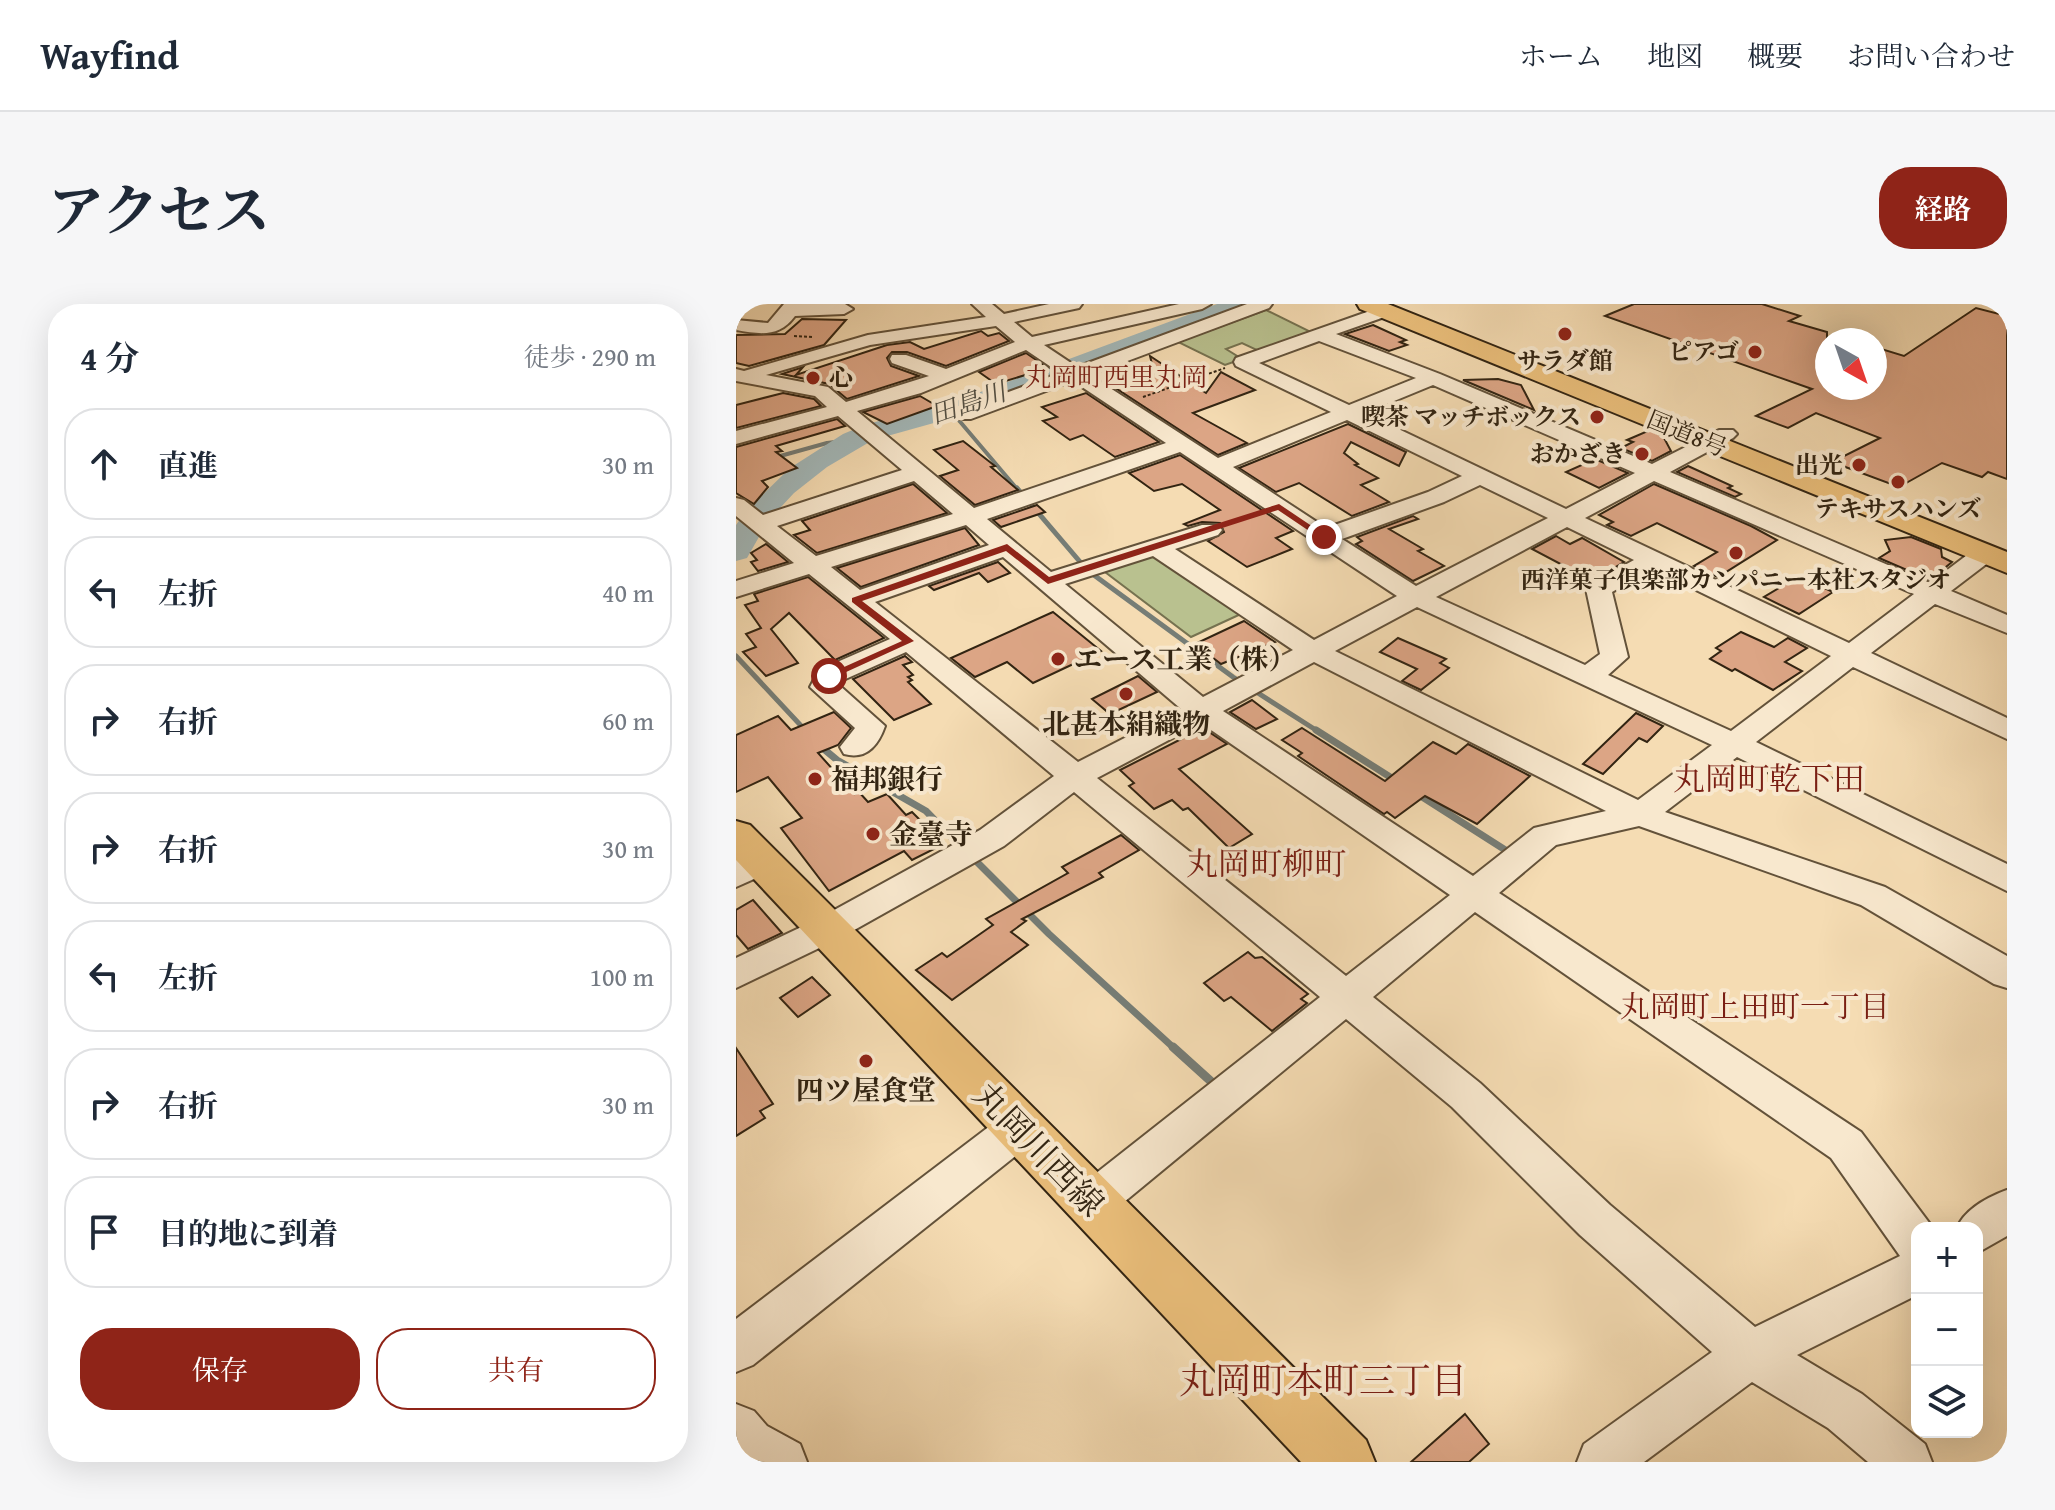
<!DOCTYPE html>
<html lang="ja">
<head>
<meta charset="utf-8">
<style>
	body { margin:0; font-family:"Gentium Book Plus","Noto Serif JP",serif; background:#f6f6f7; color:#1f2937 }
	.controls { position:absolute; right:24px; bottom:24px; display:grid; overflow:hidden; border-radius:16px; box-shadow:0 8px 32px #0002 }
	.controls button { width:72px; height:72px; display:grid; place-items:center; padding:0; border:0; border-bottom:2px solid #e0e1e3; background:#fff; color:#1f2937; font:40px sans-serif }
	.compass { position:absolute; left:1079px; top:24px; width:72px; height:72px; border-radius:50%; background:#fff; box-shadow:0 8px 32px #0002; rotate:140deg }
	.stop { position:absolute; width:24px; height:24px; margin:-18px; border:6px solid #8f2418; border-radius:50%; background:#fff }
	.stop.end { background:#8f2418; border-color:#fff; box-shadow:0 2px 8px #0008 }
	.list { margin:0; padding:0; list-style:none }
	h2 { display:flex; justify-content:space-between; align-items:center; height:104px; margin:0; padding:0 32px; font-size:34px }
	h2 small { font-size:26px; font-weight:400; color:#747a83 }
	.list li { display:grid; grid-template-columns:52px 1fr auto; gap:24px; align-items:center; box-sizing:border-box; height:112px; margin:0 16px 16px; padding:0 16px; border:2px solid #e0e1e3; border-radius:32px }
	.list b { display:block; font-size:30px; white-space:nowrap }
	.list em { font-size:26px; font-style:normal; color:#747a83 }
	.actions { display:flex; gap:16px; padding:24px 32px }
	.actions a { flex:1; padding:18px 0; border:2px solid #8f2418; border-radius:32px; text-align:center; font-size:28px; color:#8f2418 }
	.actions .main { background:#8f2418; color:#fff }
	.icon { flex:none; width:44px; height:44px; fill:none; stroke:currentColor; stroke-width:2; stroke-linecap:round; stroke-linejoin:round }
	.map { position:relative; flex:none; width:1271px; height:1158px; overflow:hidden; border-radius:32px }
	header { display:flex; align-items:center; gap:48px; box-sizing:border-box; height:112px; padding:0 40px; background:#fff; border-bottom:2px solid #e0e1e3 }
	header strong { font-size:38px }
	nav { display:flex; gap:44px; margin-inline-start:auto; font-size:28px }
	.intro { display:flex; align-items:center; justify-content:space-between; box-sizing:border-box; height:192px; padding:0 48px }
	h1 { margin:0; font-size:56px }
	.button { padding:20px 36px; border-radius:32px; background:#8f2418; color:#fff; font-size:28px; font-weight:700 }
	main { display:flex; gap:48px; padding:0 48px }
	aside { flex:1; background:#fff; border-radius:32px; box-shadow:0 8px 32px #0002 }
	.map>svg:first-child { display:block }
	.green { fill:#b9c18f; stroke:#767250; stroke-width:2 }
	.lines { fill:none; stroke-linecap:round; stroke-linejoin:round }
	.stream-far3 { stroke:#767d76; stroke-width:4 }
	.stream-far2 { stroke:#767d76; stroke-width:5 }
	.stream-far1 { stroke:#767d76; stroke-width:7 }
	.stream { stroke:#767d76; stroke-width:9 }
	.river { fill:#a3b8b9; fill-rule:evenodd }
	.building { fill:#dca585; stroke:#322412; stroke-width:2 }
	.minor-casing { stroke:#63523a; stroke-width:4 }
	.major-casing { stroke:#322412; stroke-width:4 }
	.highway-casing { stroke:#322412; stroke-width:4 }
	.path-far1 { stroke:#322412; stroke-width:2; stroke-dasharray:3 2; stroke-linecap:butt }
	.path { stroke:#322412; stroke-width:3; stroke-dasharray:5 3; stroke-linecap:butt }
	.minor { fill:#f8e8ce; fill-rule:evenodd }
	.major { fill:#eabe7a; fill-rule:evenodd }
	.highway { fill:#eabe7a; fill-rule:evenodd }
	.route { fill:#8f2418 }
	.poi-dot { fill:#8f2418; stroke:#f8e8ce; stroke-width:3 }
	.labels { text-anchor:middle; stroke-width:8; stroke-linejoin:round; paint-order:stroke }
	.far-poi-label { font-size:24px; font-weight:bold; fill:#322412; stroke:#f8e8ce; text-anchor:end }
	.far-street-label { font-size:24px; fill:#322412; stroke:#f8e8ce }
	.far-quarter-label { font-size:26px; fill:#7a1f14; stroke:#f8e8ce }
	.far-water-label { font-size:26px; font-style:italic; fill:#545044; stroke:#f8e8ce }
	.poi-label { font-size:28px; font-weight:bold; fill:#322412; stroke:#f8e8ce; text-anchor:start }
	.neighbourhood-label { font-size:30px; fill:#7a1f14; stroke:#f8e8ce }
	.quarter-label { font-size:32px; fill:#7a1f14; stroke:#f8e8ce }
	.near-street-label { font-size:34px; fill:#322412; stroke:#f8e8ce }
	.near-neighbourhood-label { font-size:36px; fill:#7a1f14; stroke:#f8e8ce }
</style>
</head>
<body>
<header>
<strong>Wayfind</strong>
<nav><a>ホーム</a><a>地図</a><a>概要</a><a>お問い合わせ</a></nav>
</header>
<div class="intro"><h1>アクセス</h1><a class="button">経路</a></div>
<main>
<aside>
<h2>4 分<small>徒歩 · 290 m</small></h2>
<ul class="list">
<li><svg class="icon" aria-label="ahead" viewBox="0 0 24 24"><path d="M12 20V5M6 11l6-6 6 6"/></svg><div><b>直進</b></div><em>30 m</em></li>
<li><svg class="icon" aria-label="left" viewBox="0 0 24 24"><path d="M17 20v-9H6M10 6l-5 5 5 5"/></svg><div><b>左折</b></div><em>40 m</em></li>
<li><svg class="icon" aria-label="right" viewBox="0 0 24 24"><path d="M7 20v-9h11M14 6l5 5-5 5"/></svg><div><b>右折</b></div><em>60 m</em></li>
<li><svg class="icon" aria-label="right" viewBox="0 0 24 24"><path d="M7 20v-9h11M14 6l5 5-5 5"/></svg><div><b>右折</b></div><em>30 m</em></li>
<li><svg class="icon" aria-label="left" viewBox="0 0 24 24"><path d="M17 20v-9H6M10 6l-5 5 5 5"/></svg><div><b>左折</b></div><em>100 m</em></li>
<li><svg class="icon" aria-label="right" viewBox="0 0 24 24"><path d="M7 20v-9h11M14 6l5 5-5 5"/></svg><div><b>右折</b></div><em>30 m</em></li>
<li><svg class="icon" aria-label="arrive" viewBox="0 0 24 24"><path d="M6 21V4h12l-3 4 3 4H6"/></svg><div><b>目的地に到着</b></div></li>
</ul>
<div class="actions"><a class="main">保存</a><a>共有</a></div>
</aside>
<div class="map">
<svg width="1271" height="1158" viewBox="0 0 1271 1158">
	<rect width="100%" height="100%" fill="#f5dcb3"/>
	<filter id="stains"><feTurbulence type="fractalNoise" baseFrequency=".0025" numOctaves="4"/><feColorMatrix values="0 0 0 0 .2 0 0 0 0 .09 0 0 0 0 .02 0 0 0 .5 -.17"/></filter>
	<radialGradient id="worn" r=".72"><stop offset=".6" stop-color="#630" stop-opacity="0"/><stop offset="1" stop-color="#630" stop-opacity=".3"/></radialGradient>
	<g class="green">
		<path d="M530 6 577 29 525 48 506 39 490 45 506 55 489 61 442 38Z"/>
		<path d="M416 249 507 309 455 333 369 268Z"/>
	</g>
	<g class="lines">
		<g class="stream-far3">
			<path d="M215 107 282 186"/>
			<path d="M37 154 91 139 115 136"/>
		</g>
		<g class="stream-far2">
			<path d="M281 184 351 266 497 373 583 428"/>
			<path d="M0 352 69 426"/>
		</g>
		<g class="stream-far1">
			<path d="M580 426 662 478"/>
			<path d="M83 441 101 456 190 507 225 543"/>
			<path d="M680 489 774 549"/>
			<path d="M234 551 313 630 439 745"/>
		</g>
		<path class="stream" d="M437 743 479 781V785"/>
		<path class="river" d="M481 0H512L509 5 230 110 137 136 91 163 58 189 32 217 11 254 0 257V221L10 207 54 164 107 130 131 120 212 100Z"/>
	</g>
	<g class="building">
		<path d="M898 0H1026L1064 12 1053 17 1091 28V84H1139V43L1168 52 1240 4 1271 12V175L1252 168 1246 173 1206 159 1163 183 1096 158 1144 134 1080 109 1052 124 1020 112 1076 85 869 12Z"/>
		<path d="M66 15 110 16 88 41 13 62 0 59V31L49 30Z"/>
		<path d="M637 21 670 36 664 38 671 41 653 47 609 30Z"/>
		<path d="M245 27 252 32 263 29 273 37 210 62 171 48H156L151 54 155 62 183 72 111 95 93 80 46 70 67 63 60 71 151 41 174 38 188 45Z"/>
		<path d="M290 49 312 64 260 80 243 68Z"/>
		<path d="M414 52 470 89 485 68 519 86 457 109 511 139 482 151 375 81 418 68Z"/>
		<path d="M762 75 785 81 798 106 727 76Z"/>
		<path d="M47 89 78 95 85 102 0 124V101Z"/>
		<path d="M350 89 423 138 379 153 347 131 334 136 307 117 321 113 306 103Z"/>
		<path d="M184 92 201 102 151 120 127 108Z"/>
		<path d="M101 115 109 122 40 142 46 147 40 148 61 164 26 177 32 183 18 200 0 189V143Z"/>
		<path d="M612 120 670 148 663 162 615 138 608 149 622 160 619 161 642 174 625 181 653 198 616 212 563 179 540 188 503 164Z"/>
		<path d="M914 126 927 132 935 147 916 157 885 144 897 138 891 136Z"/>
		<path d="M227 137 259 162 255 163 282 186 239 201 204 172 222 166 198 146Z"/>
		<path d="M444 151 557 227 540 234 556 245 511 263 472 237 488 228 484 219 466 218 452 222 448 220 484 206 446 180 418 187 393 169Z"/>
		<path d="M859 155 892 169 863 184 830 168Z"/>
		<path d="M952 162 996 182 992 184 1005 190 999 193 941 168Z"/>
		<path d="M177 180 211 209 81 249 58 231 74 226 66 217Z"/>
		<path d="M918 180 1015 222 1041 236 982 273 958 262 981 248 921 219 895 232 871 221 877 218 863 211Z"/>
		<path d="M301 201 309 208 265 223 257 216Z"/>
		<path d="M677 212 682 215 653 225 687 245 682 247 708 262 677 277 620 240 626 237 621 233Z"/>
		<path d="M229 224 243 241 125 283 101 264Z"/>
		<path d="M820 232 834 240 846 234 888 258 849 281 828 270 836 266 796 245Z"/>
		<path d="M1175 233 1205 245 1206 253 1216 258 1194 276 1143 254 1154 247 1149 236Z"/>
		<path d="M30 240 52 258 22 267 15 258 21 256 15 249Z"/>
		<path d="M262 258 274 269 252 278 243 269 198 286 193 282Z"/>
		<path d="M1063 272 1097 288 1063 310 1028 293Z"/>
		<path d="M72 273 148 334 99 356 53 309 35 325 62 359 30 372 7 348 20 343 10 330 25 324 9 301 22 297 18 290Z"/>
		<path d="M317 308 365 347 297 379 271 358 239 373 215 354Z"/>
		<path d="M508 317 539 338 485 360 459 340Z"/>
		<path d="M1005 328 1038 343 1052 334 1071 344 1049 358 1066 367 1037 386 999 365 996 367 974 355 985 347 980 344Z"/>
		<path d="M662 334 710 355 704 359 713 364 685 386 666 377 681 365 644 348Z"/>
		<path d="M169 352 176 358 167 361 177 371 172 373 176 376 172 378 195 400 158 416 117 375Z"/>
		<path d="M402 372 421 388 374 410 356 395Z"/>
		<path d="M516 396 541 415 520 425 494 408Z"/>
		<path d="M98 408 115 424 102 441 82 449 119 490 123 488 132 498 151 490 170 511 176 508 208 540 176 556 168 547 93 587 45 524 66 514 32 473 0 488V431L42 412 55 426Z"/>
		<path d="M900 409 927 422 911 438 903 434 867 470 847 460Z"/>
		<path d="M467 424 491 440 443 465 516 530 493 544 452 504 447 506 436 496 418 505 393 482 398 479 384 466Z"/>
		<path d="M566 424 649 477 697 438 720 450 732 440 794 472 741 520 689 492 659 514 651 508 648 510 590 471 562 452 566 449 546 436Z"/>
		<path d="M385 531 403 546 363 569 367 573 286 615 290 617 275 628 292 641 216 696 180 666 206 649 211 653 257 621 250 615 332 569 326 563Z"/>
		<path d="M17 596 46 629 12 645 0 631V606Z"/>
		<path d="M512 648 519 654 526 653 572 690 565 695 571 699 536 727 495 693 488 697 468 679Z"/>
		<path d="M76 673 94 691 62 713 44 694Z"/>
		<path d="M0 744 37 800 24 807 29 814 0 832Z"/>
		<path d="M729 1110 753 1140 733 1158H675Z"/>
	</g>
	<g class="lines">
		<defs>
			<g id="minor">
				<path d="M48 0H109L117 5 108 10 59 12C43 34 24 30 0 26V16L32 19Z"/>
				<path d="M236 0H256L268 10 313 0H346L343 4 278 18 296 33 443 0H475L466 5 308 41 341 63 511 0H536L533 4 354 71 482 154 595 108 500 62 498 58 500 54 648 2 654 3 657 7 654 11 600 30 704 70 916 160 983 126H997L1001 130 997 134 934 168 1194 279 1239 245H1257L1260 250 1257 255 1215 287 1271 311V329L1199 300 1135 349 1271 414V435L1117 363 1020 438 1271 560V587L1001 453 929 508 1149 583 1271 652V684L1258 680 1125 601 903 522 820 541 763 589 1125 828 1197 924H1181V991L1061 1051 1126 1090 1189 1140 1196 1158H1132L1092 1124 1016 1078 908 1158H841L848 1140 976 1048 844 931 716 803 610 715 370 913 355 919 340 913 333 899 340 885 584 693 338 488 268 542 104 634 0 684V654L80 616 244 526 318 472 170 348 105 377 103 381 149 422C142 442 130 456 108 450L104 443 119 424 74 383 83 366 154 335 73 270 0 293V277L58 259 0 212V194L8 196 27 211 166 166 102 112 0 140V127L91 103 79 92 0 77V65L8 67 132 31 250 13ZM260 22 279 38 210 65 170 51H156L154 55 156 59 193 72 110 98 92 83 30 71 134 41ZM583 37 680 74 613 101 523 59ZM290 46 324 69 221 107 218 111 221 115H235L337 77 430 139 238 204 121 107 185 89ZM697 81 899 169 830 205 629 109ZM611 116 726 172 692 188 590 224 497 163ZM444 148 661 292 578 336 439 245 482 231 486 226 482 221H466L315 268 251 215ZM178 177 217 210 80 252 41 222ZM918 177 1178 290 1113 339 849 214ZM744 181 812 214 680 282 606 235 708 198ZM230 221 253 241 124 286 95 263ZM831 223 898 256 854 280 850 285 864 350 849 361 700 293ZM417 252 557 346 467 393 329 280ZM267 253 444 404 445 405 342 458 139 298ZM917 265 1095 352 995 427 872 371 892 353 876 288ZM681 303 976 441 902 496 599 347ZM578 358 870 507 798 524 737 572 487 407ZM465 419 714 591 610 672 361 474ZM739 608 1095 854 1164 952 1019 1023 874 901 744 779 637 693Z"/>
				<path d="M26 546 38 550 43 558 38 566 0 583V556Z"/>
				<path d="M282 807 297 812 303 825 297 838 17 1061 0 1068V1015L267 812Z"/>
				<path d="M1271 886V932L1241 949V924H1221C1229 905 1252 893 1271 886Z"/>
				<path d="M0 1100 18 1107 31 1122 64 1140 71 1158H0Z"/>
			</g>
			<path id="major" d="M0 517 14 521 630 1136 639 1158H565L0 556Z"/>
			<path id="highway" d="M621 0H652L1271 248V269L624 5Z"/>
		</defs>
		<use href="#minor" class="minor-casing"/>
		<use href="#major" class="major-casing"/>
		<use href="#highway" class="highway-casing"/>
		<g class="path-far1">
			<path d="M58 32 77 33"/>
			<path d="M407 93 489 64"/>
		</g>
		<path class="path" d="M496 218 518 211"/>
		<use href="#minor" class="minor"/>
		<use href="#major" class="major"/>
		<use href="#highway" class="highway"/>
	</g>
	<path class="route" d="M543 200 592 233 585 235 542 206 312 280 270 247 126 297 178 337 97 374 88 372 166 337 116 298V294L271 240 313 273Z"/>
	<g class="poi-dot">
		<circle cx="829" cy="30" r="8"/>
		<circle cx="1019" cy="48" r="8"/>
		<circle cx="77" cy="74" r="8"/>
		<circle cx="861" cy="113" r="8"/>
		<circle cx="906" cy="150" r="8"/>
		<circle cx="1123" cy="161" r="8"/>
		<circle cx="1162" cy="178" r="8"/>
		<circle cx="1000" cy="249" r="8"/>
		<circle cx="322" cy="355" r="8"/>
		<circle cx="390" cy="390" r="8"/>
		<circle cx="79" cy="475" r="8"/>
		<circle cx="137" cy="530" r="8"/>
		<circle cx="130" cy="757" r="8"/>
	</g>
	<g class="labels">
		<g class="far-poi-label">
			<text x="1003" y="56">ピアゴ</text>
			<text x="829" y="65" text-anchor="middle">サラダ館</text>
			<text x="93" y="82" text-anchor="start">心</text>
			<text x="845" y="121">喫茶 マッチボックス</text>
			<text x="890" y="158">おかざき</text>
			<text x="1107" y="169">出光</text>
			<text x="1162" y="213" text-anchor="middle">テキサスハンズ</text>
			<text x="1000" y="284" text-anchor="middle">西洋菓子倶楽部カンパニー本社スタジオ</text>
		</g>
		<g class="far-street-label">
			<text transform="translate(951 130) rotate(22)" y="8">国道8号</text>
		</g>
		<g class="far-quarter-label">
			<text x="380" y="82">丸岡町西里丸岡</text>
		</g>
		<g class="far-water-label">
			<text transform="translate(232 99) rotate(-19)" y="9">田島川</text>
		</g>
		<g class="poi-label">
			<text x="338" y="365">エース工業（株）</text>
			<text x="390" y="430" text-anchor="middle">北甚本絹織物</text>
			<text x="95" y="485">福邦銀行</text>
			<text x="153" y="540">金臺寺</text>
			<text x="130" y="796" text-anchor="middle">四ツ屋食堂</text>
		</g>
		<g class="neighbourhood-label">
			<text x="1019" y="713">丸岡町上田町一丁目</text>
		</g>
		<g class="quarter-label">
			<text x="1033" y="486">丸岡町乾下田</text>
			<text x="530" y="571">丸岡町柳町</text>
		</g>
		<g class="near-street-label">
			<text transform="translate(303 845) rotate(46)" y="12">丸岡川西線</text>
		</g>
		<g class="near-neighbourhood-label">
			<text x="587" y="1089">丸岡町本町三丁目</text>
		</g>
	</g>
	<rect width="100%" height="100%" filter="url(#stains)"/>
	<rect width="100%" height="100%" fill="url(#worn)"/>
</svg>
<div class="controls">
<button>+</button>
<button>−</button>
<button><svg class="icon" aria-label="layers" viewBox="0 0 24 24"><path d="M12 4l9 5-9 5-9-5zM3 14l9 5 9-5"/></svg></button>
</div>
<svg class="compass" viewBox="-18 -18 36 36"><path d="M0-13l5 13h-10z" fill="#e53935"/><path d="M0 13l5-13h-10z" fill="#747a83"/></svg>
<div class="stop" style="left:93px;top:372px"></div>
<div class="stop end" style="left:588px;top:233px"></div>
</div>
</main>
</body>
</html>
